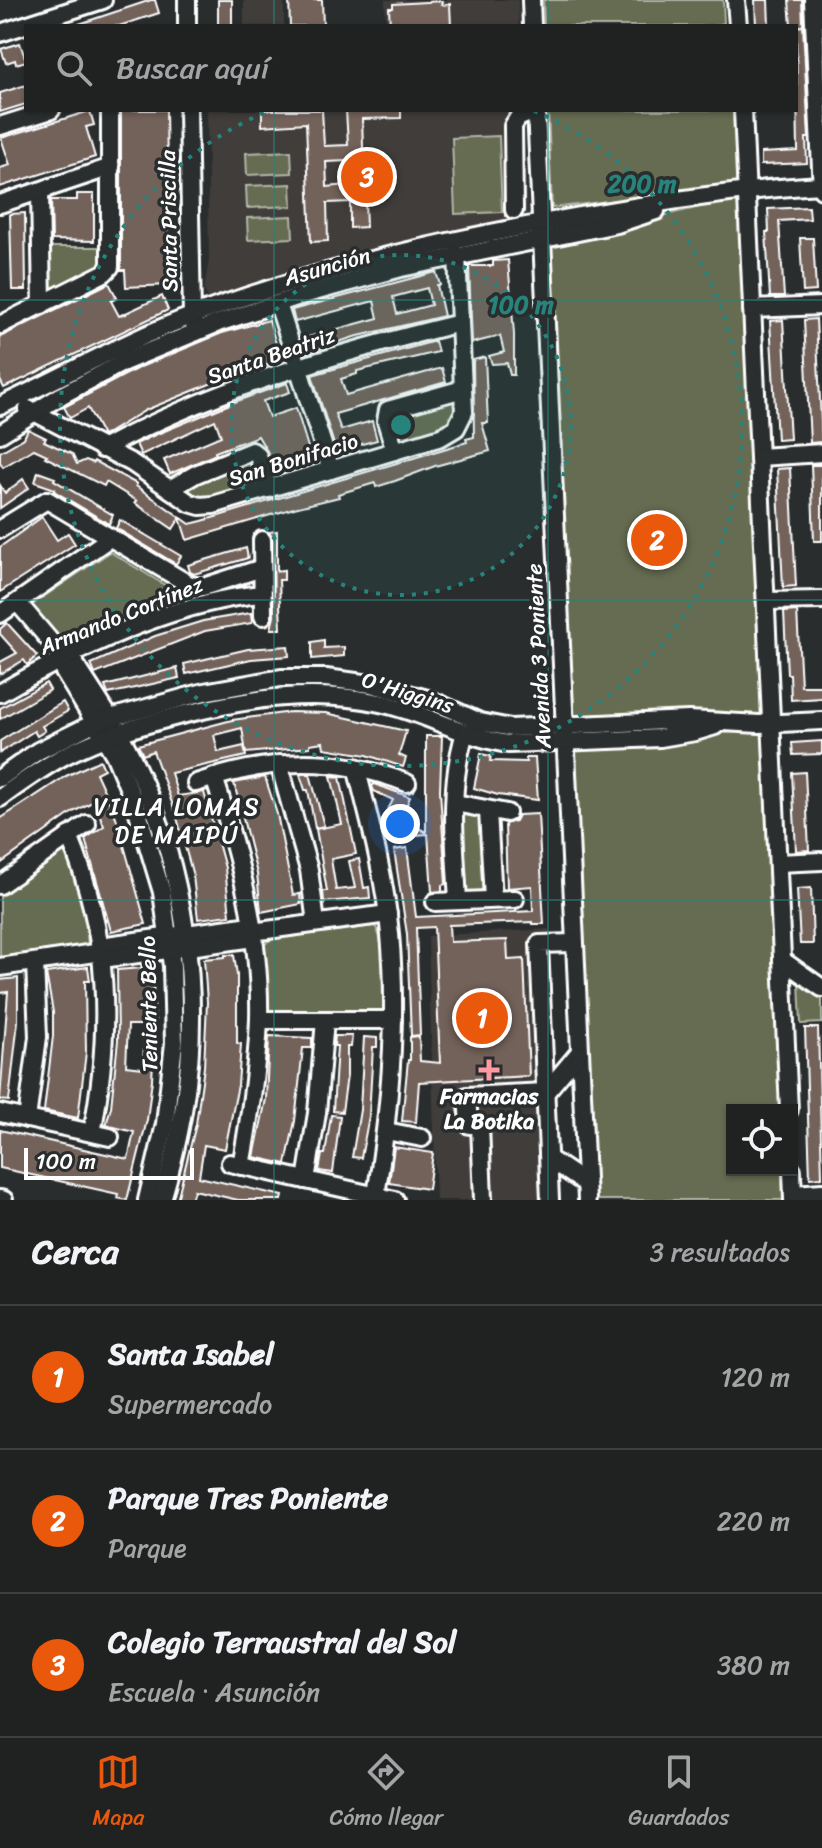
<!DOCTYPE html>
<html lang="es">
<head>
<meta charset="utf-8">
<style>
	body { margin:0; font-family:Sriracha,sans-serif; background:#282a2a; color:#f1f3f6 }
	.controls { position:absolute; right:24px; bottom:24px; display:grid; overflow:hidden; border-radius:0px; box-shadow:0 2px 6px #0004 }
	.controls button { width:72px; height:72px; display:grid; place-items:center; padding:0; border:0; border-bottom:2px solid #3d3f40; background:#202222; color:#f1f3f6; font:40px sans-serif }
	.scale { position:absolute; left:24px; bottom:20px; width:170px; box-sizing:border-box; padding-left:8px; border:4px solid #fff; border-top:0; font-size:22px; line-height:28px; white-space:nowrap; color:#fff; -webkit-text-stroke:6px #2a2d2e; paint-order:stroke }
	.you { position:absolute; left:400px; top:824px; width:28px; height:28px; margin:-20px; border:6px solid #fff; border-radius:50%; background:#1a73e8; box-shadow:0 0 0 12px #1a73e833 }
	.badge { display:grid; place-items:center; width:52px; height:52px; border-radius:50%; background:#ea580c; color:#fff; font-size:26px; font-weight:700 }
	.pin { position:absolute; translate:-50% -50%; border:4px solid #fff; box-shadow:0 2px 8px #0006 }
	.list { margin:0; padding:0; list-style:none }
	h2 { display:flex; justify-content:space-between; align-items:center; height:104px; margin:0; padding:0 32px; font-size:34px }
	h2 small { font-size:26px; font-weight:400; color:#a2a4a5 }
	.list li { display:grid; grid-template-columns:52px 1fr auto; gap:24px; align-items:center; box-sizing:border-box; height:144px; padding:0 32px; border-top:2px solid #3d3f40 }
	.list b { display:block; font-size:30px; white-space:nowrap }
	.list p { margin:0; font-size:26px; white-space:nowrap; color:#a2a4a5 }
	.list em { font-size:26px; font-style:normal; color:#a2a4a5 }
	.icon { flex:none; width:44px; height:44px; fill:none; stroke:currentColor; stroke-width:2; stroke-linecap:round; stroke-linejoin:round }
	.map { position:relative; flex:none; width:822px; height:1200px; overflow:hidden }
	.search { position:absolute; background:#202222; box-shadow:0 2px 6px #0004; left:24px; right:24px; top:24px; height:88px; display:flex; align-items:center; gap:20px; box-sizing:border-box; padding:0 28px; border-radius:0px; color:#a2a4a5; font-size:30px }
	.sheet { height:536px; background:#202222 }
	nav { display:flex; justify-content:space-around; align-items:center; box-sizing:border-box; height:112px; border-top:2px solid #3d3f40; background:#202222; font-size:22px; color:#a2a4a5 }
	nav a { display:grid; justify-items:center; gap:4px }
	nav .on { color:#ea580c }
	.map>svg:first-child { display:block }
	.built { fill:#403d3b }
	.green { fill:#666c51; stroke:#b2b6a8; stroke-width:2 }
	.building { fill:#73625a; stroke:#fff; stroke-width:2; fill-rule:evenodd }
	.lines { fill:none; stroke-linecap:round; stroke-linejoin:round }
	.minor-casing { stroke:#fff; stroke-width:22 }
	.minor { stroke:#2a2d2e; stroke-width:16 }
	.grid { fill:none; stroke:#27847c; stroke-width:2; stroke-opacity:0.55 }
	.ring { fill:none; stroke:#27847c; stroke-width:4; stroke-dasharray:4 8 }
	.poi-dot { fill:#ff9aa2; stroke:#2a2d2e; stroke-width:3 }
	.labels { text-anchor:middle; stroke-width:7; stroke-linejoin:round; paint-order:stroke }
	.street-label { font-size:22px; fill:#fff; stroke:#2a2d2e }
	.poi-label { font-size:22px; font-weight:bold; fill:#fff; stroke:#2a2d2e }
	.neighbourhood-label { font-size:24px; letter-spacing:2px; fill:#fff; stroke:#2a2d2e }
	.centre { fill:#27847c; stroke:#2a2d2e; stroke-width:4 }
	.ring-label { font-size:24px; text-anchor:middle; font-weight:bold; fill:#27847c; stroke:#2a2d2e; stroke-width:7; stroke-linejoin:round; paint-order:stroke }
</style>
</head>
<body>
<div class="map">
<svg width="822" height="1200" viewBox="0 0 822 1200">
	<rect width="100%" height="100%" fill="#2a2d2e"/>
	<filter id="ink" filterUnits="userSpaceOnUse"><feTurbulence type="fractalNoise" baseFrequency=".0125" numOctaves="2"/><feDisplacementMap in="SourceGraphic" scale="16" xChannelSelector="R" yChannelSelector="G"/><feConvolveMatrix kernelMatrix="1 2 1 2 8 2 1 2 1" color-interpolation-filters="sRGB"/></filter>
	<g filter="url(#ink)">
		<g class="built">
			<rect x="244" y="0" width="40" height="26"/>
			<path d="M385 0H518L519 26H386Z"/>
			<path d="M207 110H522L528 216 439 233 342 258 216 298H208L204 290 209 260Z"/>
			<path d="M549 929 560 1200H436L428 936Z"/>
		</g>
		<g class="green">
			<path d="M543 0H723L724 23 712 26H544Z"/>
			<path d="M548 110H735L738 177 735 184 729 187 656 200 625 199 552 208Z"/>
			<path d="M499 136 502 212 455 214 452 138Z"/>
			<path d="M291 151 292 173 247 175 246 153Z"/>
			<path d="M291 184 292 206 247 208 246 186Z"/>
			<path d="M739 198 762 718 728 719 717 712 568 718 549 242Z"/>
			<path d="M292 216 293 238 248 240 247 218Z"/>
			<path d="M48 247H105V263L49 291Z"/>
			<path d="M457 398 454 420 443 429 399 442 394 438 393 411Z"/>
			<path d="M245 459 254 463 259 481 205 497 197 496 184 489Z"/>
			<path d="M110 552 183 596 185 601 66 648 33 609V604Z"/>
			<path d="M756 731 762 735 763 740 780 1110H732V1170H783L785 1200H592L573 750 657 744 689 735Z"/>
			<path d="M457 810 482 816 488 894 463 895Z"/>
			<path d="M62 851C73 858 91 930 87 945L0 958V895Z"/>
			<path d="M375 926C384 937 387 997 383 1012L269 1011 264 946 268 941 278 938Z"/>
			<path d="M799 982 822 999V1023L801 1024Z"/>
		</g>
		<g class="building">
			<path d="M151 0H155L159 13 119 26H79V24Z"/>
			<rect x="218" y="0" width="14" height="26"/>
			<path d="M289 0H322L323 26H290Z"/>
			<path d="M755 0H768L769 26H756Z"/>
			<path d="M789 0H802L803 26H791Z"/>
			<path d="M442 1 441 5 450 4 451 26H431V23L390 26 389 8H393V4Z"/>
			<path d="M803 26 809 138H806L807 163 761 165V153L798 151 796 27Z"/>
			<path d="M20 43 26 61 16 64 15 60 6 63 1 49Z"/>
			<path d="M26 85V104L0 112V93Z"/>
			<path d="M121 110H166L169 285 126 287 125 270H121Z"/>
			<path d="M262 110H322L324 146 348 145 346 110H401V118L362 119 366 227 350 228V202L327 203 328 241 311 242 306 123 262 126ZM347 161 348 185 327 187 326 162Z"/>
			<path d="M90 111 94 125 86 127 95 157 0 187V168L10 165 1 138Z"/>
			<path d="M77 194H94V241L52 240 51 200H77Z"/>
			<path d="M809 207 810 219 779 221 784 297H770L766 232H769L768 209Z"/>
			<path d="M25 213 26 290H12L10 214Z"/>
			<path d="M800 238H813L816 291 803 292Z"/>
			<path d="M508 260 514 334V375H510L507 363 492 364 489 356 504 352 500 336 472 343 469 266H493V261Z"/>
			<path d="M436 272 440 285H437L444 316 354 337 305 353 301 339 378 318 374 301 295 322 292 310ZM427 288 431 305 397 314 393 297Z"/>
			<path d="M109 283 117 298 111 301 119 316 125 313 126 315V313L162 296 168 310 4 388 0 380V337Z"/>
			<path d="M816 319 822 442 810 443 804 320Z"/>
			<path d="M269 320 281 361 227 377 146 410 103 436 88 408 70 418 64 407 138 368 222 333Z"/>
			<path d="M783 320 790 439 777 440 770 321Z"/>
			<path d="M435 341 438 352 357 371V374L341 379 346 395 442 368 446 382 335 414 341 430 372 421 377 440 336 451 312 375Z"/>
			<path d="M485 357 488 423H482L490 451 435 466 395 481 376 487 375 483 338 494 339 497 294 508 187 540 180 518 173 529 135 503 137 501 106 482 104 486 45 457 47 455 34 449 3 467 0 462V452L24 438 28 429 46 438 44 441 72 454 77 464 86 460 93 463 94 461 137 484 136 486 190 524 202 521 467 442 466 439 474 437 473 360Z"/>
			<path d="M287 383 290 392 263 401 269 417 296 408 311 457 274 469 268 453 258 436 215 452 216 454 170 474 164 460 221 436 215 420 141 455 136 444 150 437 237 401Z"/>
			<path d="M811 465H822V541H814Z"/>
			<path d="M790 468 796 586 783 587 777 469Z"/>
			<path d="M38 472 55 478 54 480 113 515 109 524 54 491 55 489 35 482Z"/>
			<path d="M23 479 29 488 0 508V485L5 493Z"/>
			<path d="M42 517 57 540 68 533 75 544 0 592V547Z"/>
			<path d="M120 520 181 556 176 564 116 528Z"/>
			<path d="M277 531V571L284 570V580H279L281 629H271L274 616 273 540 269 532Z"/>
			<path d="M246 548 248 558 194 574 190 572 188 565Z"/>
			<path d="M797 611 801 686H822V698L791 700 790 674H787L784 612Z"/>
			<path d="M251 613 252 623 205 631 95 674 91 664 155 636 203 621Z"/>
			<path d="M7 623 37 656 27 665 24 660 0 674V662L17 653 0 634V629Z"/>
			<path d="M324 640V648L344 647V656L312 659V642Z"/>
			<path d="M288 646 289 656 251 659 186 674 184 664 248 649Z"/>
			<path d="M177 668 179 678 108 694 105 686Z"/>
			<path d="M46 683 50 690 0 719V708Z"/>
			<path d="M63 702 68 711 42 726 45 731 37 736 34 731 0 753V741Z"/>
			<path d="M291 712 326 713 406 731 399 755 406 758 403 767 367 755 324 748 323 742 310 744V747L246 753 242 728 214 735 218 752 244 746 246 756 171 773 178 796 204 792 225 868 230 915 198 919 193 876 176 814 153 751 143 755 138 745 232 720Z"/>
			<path d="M426 736H442L440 790 446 884 442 885V891L432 892 428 834 415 835 413 837 382 821 393 800 374 791 372 786 374 784 377 785 410 797 401 819 426 832Z"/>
			<path d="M822 741V754L793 755 792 743Z"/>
			<path d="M481 754 491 756 490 761 526 762V758H535L538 800 498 795 474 788Z"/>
			<path d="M100 760 104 769 96 773 116 817 146 924 111 931 85 839 104 826 94 801 73 812 0 864V819L66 776Z"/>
			<path d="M805 772 809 850 796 851 792 773Z"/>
			<path d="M300 774H310L324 826 315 828 308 790H305Z"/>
			<path d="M331 776 340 777 356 854 331 859 336 890 355 888 349 861 359 859 364 888 369 887 370 898 324 902 323 891H327L316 829 342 824Z"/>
			<path d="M265 777 277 814 293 895 300 894 301 904 261 912 257 874 234 783Z"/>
			<path d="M538 814 544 924H533V922L449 925 450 942 507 940 508 960 524 959 529 1076 419 1082 416 1122 402 1121 408 1060H410V1037L419 1036 420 1061 440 1063 434 927 416 928 420 1035 411 1036 407 934 394 850 407 848 416 917 533 911 532 886 507 888 505 824 515 821 518 815Z"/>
			<path d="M811 888 813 944H800L797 889Z"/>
			<path d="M225 955H234L237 975V1043L241 1044 238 1085 225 1149 204 1145 199 1177 283 1196 282 1200H238L194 1190 191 1200H177L196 1124 204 1067 207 1002 204 959 225 957Z"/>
			<path d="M152 963 155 1022 152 1080 147 1120 127 1200 117 1198 118 1194 0 1168V1130L128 1159 134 1132 106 1125 111 1107 118 1040 117 970 142 968 141 965ZM128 1025H145L143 1068 126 1066Z"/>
			<path d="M88 967 90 981H85L86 1052 78 1118 44 1111 53 1036V1012L46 973Z"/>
			<path d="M18 978V1021L9 1101 0 1100 8 992 0 993V980Z"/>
			<path d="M805 1028H818L822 1177 810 1178Z"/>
			<path d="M269 1036 312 1038V1048H303L295 1121 286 1164 254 1157 266 1099Z"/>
			<path d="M335 1036H352L351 1047H347V1076L342 1112 333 1111 337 1046H334Z"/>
			<path d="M364 1037 377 1038V1047H373L369 1116 361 1158 352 1157 360 1110Z"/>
			<path d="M331 1115 340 1116 333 1173 319 1171 322 1154H325Z"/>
			<path d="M394 1147 433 1153 428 1189 389 1183Z"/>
		</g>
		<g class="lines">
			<defs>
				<g id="minor">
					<path d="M187 0V26"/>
					<path d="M531 0 532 26"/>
					<path d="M736 0 738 26"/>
					<path d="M813 0 822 190"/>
					<path d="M0 33 103 0"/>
					<path d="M188 110 192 316 194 324"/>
					<path d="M536 110 587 1200"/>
					<path d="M743 110 789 1110"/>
					<path d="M0 126 51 110"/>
					<path d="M40 191 42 305"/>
					<path d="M0 204 111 167"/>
					<path d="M514 210 513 126 518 118 536 110"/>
					<path d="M278 304 331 470"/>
					<path d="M752 309 822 306"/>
					<path d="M0 325 104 273 110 267V110"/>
					<path d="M0 406C61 378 119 344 181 320 310 270 446 240 581 216 661 202 741 189 822 185"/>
					<path d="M28 409 132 463 190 503 200 506 213 505 441 437 456 428 464 412 457 255"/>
					<path d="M0 434 62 395 126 361 218 323 303 295 401 268 617 224 656 211"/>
					<path d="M102 449C216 388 336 353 460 323"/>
					<path d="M395 451 386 421 388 410 463 389"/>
					<path d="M759 457 822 453"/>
					<path d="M170 489 196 474 252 451 258 456 269 489"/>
					<path d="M0 529 47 500 190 585 203 587 262 568"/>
					<path d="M262 540 263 616"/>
					<path d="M766 601 822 600"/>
					<path d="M18 603 57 649 64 672 114 754 136 806 162 892 172 966 174 1043 165 1124 147 1200"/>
					<path d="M0 614 110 538"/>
					<path d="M57 649 70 656C93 692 118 727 136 766 185 868 202 993 184 1105 179 1137 171 1169 162 1200"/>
					<path d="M0 693C76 649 175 601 262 594"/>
					<path d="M279 764 309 870 316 923"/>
					<path d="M356 767C370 822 385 877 390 934 398 1021 390 1109 376 1195"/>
					<path d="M214 777C239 855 261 936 259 1019 257 1068 250 1117 241 1166"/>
					<path d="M0 778 38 751 96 722 204 692 281 678H326L371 684 431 700 480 722 511 728 689 720 759 724 822 721"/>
					<path d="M196 783C270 758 334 755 407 783"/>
					<path d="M0 798C21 783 43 767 66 755 103 736 142 725 181 715 248 699 312 688 380 703 424 712 463 737 508 744L660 738 695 732 715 726"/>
					<path d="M455 803 507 813"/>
					<path d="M488 811 493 899"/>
					<path d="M69 836C110 935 112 1030 92 1133"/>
					<path d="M778 863 822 861"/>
					<path d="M0 885 87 824"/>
					<path d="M458 901C455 845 448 787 465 733"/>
					<path d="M435 902 515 899"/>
					<path d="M252 932 388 914"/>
					<path d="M100 946 251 925"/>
					<path d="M102 959 254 938"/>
					<path d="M782 960 822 988"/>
					<path d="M0 967 101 952"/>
					<path d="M259 1020H393"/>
					<path d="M0 1113 110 1137"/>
					<path d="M27 1119 38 1037 35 962"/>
					<path d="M386 1131 422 1138"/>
					<path d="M549 1159 585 1183"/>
					<path d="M230 1163 395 1200"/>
					<path d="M792 1170 793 1200"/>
					<path d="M306 1180 317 1113 325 1020"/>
					<path d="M793 1194 822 1192"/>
					<path d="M0 1199 4 1200"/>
					<path d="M483 1200 480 1125H469L467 1096 546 1092 578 1054"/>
					<path d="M550 1200 539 944 573 943"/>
				</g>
			</defs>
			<use href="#minor" class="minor-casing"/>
			<use href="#minor" class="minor"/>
		</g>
	</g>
	<path class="grid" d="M274 0V26M548 0V26M274 110V1200M548 110V1200M0 300H822M0 600H822M0 900H822"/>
	<circle cx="401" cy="425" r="170" fill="#27847c" fill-opacity=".12"/>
	<g class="ring">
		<circle cx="401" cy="425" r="170"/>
		<path d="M534 111A341 341 0 1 1 268 111"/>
	</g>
	<path class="poi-dot" d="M485 1058h8v8h8v8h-8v8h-8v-8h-8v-8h8z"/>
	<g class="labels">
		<g class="street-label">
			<text transform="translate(168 221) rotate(-91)" y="8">Santa Priscilla</text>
			<text transform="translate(327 266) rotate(-16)" y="8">Asunción</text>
			<text transform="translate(271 355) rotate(-19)" y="8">Santa Beatriz</text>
			<text transform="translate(293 459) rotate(-17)" y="8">San Bonifacio</text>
			<text transform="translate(121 615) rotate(-22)" y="8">Armando Cortínez</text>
			<text transform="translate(538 656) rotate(-93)" y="8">Avenida 3 Poniente</text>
			<text transform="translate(408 692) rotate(17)" y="8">O'Higgins</text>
			<text transform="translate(148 1004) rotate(-91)" y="8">Teniente Bello</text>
		</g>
		<g class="poi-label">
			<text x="489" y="1104">Farmacias<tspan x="489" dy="25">La Botika</tspan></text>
		</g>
		<g class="neighbourhood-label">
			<text x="177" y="815">VILLA LOMAS<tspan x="177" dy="28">DE MAIPÚ</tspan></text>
		</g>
	</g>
	<circle cx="401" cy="425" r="12" class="centre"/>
	<g class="ring-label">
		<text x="642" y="192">200 m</text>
		<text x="521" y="313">100 m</text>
	</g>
</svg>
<div class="controls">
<button><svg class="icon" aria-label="locate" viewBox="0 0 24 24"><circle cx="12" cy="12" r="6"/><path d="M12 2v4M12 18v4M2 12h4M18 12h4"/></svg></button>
</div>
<div class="scale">100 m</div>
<div class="you"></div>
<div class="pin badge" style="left:482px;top:1018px">1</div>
<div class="pin badge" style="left:657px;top:540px">2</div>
<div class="pin badge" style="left:367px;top:177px">3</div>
<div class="search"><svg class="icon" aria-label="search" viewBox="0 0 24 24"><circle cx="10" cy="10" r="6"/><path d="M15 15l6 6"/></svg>Buscar aquí</div>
</div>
<section class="sheet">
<h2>Cerca<small>3 resultados</small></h2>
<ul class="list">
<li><span class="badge">1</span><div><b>Santa Isabel</b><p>Supermercado</p></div><em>120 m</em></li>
<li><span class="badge">2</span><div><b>Parque Tres Poniente</b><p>Parque</p></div><em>220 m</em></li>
<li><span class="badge">3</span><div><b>Colegio Terraustral del Sol</b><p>Escuela · Asunción</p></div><em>380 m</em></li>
</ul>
</section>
<nav>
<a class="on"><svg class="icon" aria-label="map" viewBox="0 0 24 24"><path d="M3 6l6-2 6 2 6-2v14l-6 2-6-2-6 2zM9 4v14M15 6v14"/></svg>Mapa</a>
<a><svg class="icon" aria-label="directions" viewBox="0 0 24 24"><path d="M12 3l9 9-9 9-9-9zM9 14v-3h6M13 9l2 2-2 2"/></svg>Cómo llegar</a>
<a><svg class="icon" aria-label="saved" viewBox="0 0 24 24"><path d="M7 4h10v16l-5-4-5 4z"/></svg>Guardados</a>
</nav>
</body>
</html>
